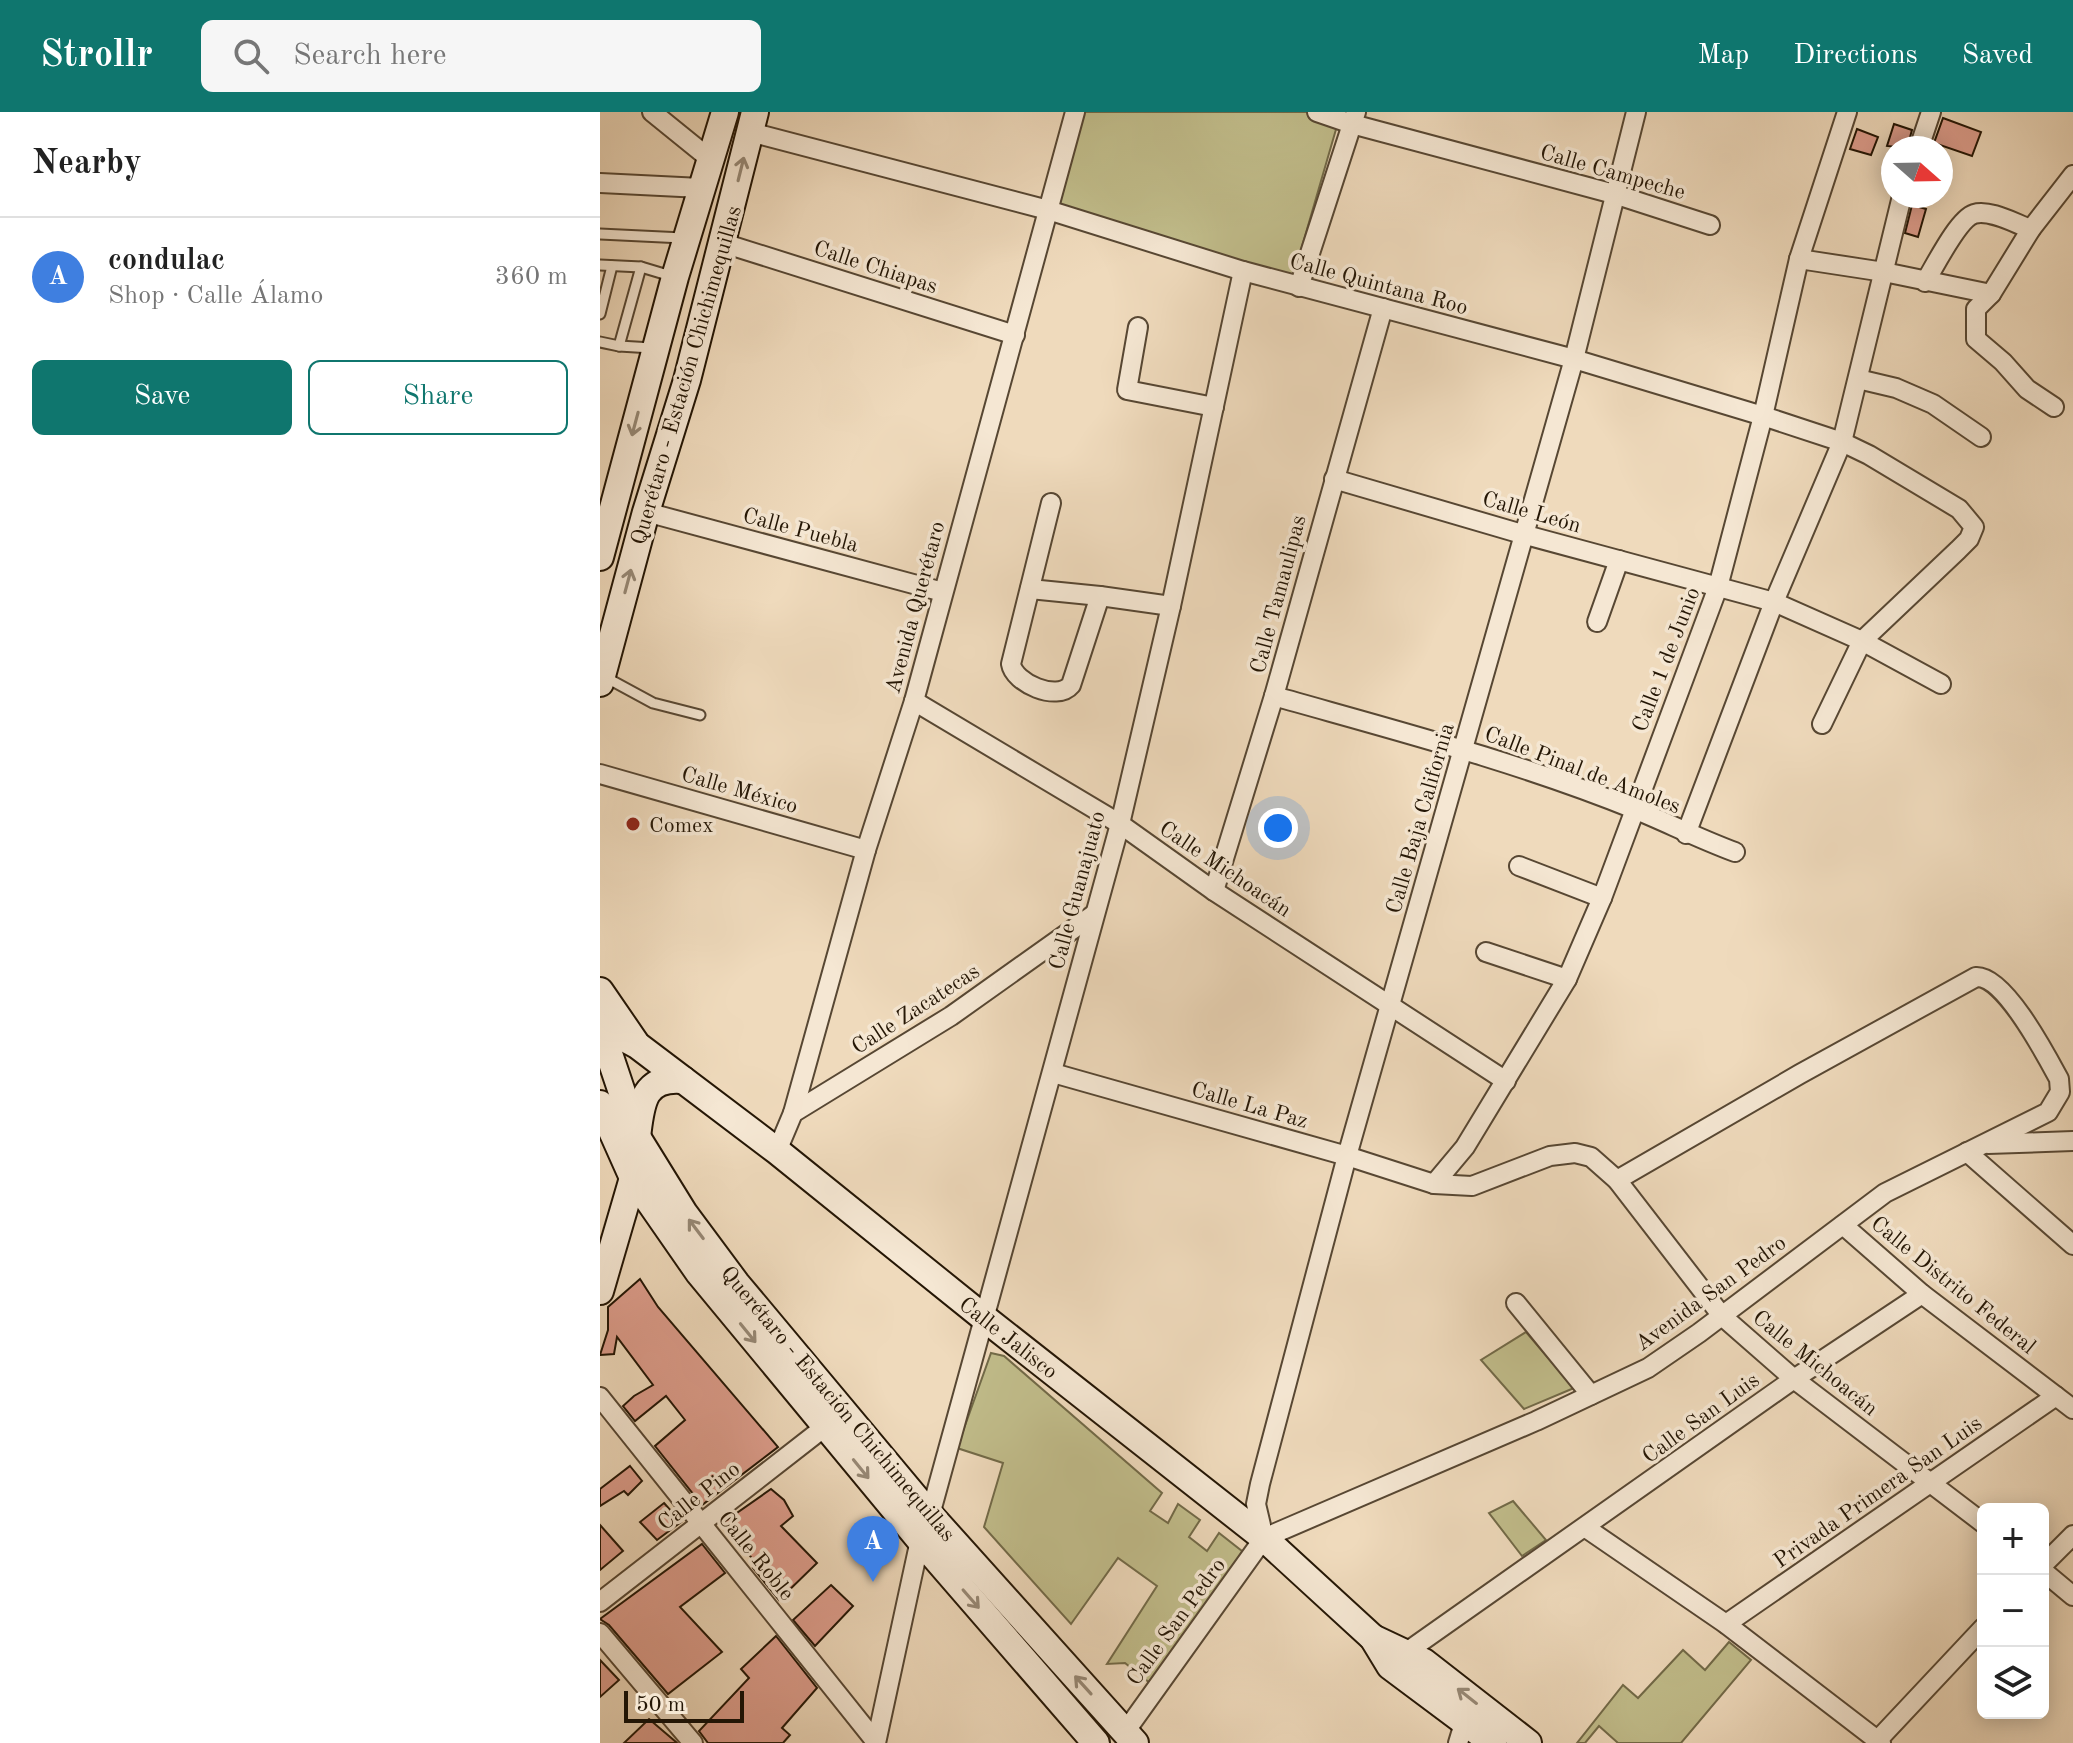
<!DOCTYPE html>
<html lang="en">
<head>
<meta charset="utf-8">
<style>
	body { margin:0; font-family:"Old Standard TT",serif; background:#f6f6f6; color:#222 }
	.controls { position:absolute; right:24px; bottom:24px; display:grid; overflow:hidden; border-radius:12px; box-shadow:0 4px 20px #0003 }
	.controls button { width:72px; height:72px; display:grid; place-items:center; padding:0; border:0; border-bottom:2px solid #e0e0e0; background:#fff; color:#222; font:40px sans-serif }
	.compass { position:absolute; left:1281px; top:24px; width:72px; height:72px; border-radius:50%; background:#fff; box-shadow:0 4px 20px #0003; rotate:110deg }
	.scale { position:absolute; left:24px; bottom:20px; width:120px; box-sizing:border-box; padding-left:8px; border:4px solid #241605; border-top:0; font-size:22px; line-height:28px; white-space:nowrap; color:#241605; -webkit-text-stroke:6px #f5e7d3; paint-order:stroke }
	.you { position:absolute; left:678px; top:716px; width:28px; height:28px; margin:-20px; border:6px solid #fff; border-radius:50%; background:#1a73e8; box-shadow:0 0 0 12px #1a73e833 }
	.badge { display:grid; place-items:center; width:52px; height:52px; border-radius:50%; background:#0f766e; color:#fff; font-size:26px; font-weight:700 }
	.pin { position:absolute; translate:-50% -66px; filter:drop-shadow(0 2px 4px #0008) }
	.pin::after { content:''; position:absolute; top:42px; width:28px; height:24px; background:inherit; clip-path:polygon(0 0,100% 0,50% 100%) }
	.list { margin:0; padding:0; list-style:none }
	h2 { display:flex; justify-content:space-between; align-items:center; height:104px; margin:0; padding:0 32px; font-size:34px }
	h2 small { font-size:26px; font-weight:400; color:#767676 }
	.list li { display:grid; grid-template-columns:52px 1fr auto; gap:24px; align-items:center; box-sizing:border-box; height:120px; padding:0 32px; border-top:2px solid #e0e0e0 }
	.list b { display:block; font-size:30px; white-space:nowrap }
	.list p { margin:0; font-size:26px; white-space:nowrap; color:#767676 }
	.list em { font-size:26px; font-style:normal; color:#767676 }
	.actions { display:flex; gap:16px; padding:24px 32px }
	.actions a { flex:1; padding:18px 0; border:2px solid #0f766e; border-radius:12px; text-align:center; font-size:28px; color:#0f766e }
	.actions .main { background:#0f766e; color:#fff }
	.icon { flex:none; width:44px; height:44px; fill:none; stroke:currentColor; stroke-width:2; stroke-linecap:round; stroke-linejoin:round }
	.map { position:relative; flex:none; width:1473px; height:1631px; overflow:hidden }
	header { display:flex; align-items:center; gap:48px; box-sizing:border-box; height:112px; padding:0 40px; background:#0f766e; color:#fff }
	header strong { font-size:38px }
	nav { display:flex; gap:44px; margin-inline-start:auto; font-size:28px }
	.search { width:560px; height:72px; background:#f6f6f6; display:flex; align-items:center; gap:20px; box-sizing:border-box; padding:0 28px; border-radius:12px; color:#767676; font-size:30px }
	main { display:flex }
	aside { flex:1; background:#fff }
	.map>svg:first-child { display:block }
	.green { fill:#c1bd8b; stroke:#726a48; stroke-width:2 }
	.building { fill:#dd9d8c; stroke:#241605; stroke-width:2 }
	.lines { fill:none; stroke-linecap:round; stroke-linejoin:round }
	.lane-casing { stroke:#574733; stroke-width:13 }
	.street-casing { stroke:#574733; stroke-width:22 }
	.secondary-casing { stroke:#241605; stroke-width:30 }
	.lane { stroke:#f5e7d3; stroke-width:9 }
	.street { stroke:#f5e7d3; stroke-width:18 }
	.secondary { stroke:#f5e7d3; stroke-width:26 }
	.oneway { stroke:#978976 }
	.poi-dot { fill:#8f2418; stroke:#f5e7d3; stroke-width:3 }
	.labels { text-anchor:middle; stroke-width:7; stroke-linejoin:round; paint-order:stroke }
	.street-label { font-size:22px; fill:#241605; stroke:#f5e7d3 }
	.poi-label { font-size:22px; fill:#241605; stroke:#f5e7d3; text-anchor:start }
</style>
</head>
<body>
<header>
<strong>Strollr</strong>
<div class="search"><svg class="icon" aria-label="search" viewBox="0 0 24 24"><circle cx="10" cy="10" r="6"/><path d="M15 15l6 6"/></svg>Search here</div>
<nav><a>Map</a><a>Directions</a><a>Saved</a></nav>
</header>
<main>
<aside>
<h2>Nearby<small></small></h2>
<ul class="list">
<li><span class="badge" style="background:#3f7fe0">A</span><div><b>condulac</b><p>Shop · Calle Álamo</p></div><em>360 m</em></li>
</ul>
<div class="actions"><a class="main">Save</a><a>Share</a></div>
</aside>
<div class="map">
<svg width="1473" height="1631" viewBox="0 0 1473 1631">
	<rect width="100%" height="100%" fill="#efdabc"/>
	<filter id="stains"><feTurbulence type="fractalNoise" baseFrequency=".0025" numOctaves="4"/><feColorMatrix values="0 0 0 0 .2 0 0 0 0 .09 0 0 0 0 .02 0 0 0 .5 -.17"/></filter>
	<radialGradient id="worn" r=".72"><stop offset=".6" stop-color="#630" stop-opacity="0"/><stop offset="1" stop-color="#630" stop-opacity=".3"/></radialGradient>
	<g class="green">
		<path d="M478 0H716L739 7 692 169 451 97Z"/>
		<path d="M926 1220 974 1276 924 1297 881 1248Z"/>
		<path d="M391 1241 404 1244 562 1381 550 1399 568 1411 578 1392 600 1408 589 1425 607 1439 619 1421 647 1443 550 1571 525 1551 507 1552 557 1474 518 1446 471 1512 384 1415 403 1351 357 1336Z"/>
		<path d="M913 1389 946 1428 922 1444 889 1401Z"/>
		<path d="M1129 1530 1151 1548 1081 1631H1018L999 1614 985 1631H977L1023 1573 1038 1586 1083 1538 1105 1558Z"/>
	</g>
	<g class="building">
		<path d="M1343 6 1381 20 1372 44 1334 31Z"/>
		<path d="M1294 12 1312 18 1307 36 1287 34Z"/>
		<path d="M1257 17 1278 25 1271 43 1250 37Z"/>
		<path d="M1312 93 1326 97 1318 125 1305 121Z"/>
		<path d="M40 1167 58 1195 178 1335 102 1393 55 1334 85 1308 66 1284 35 1309 23 1294 34 1284 53 1273 17 1225 14 1242 0 1243 8 1218V1195Z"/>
		<path d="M30 1354 42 1369 28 1383 24 1379 0 1394V1377Z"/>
		<path d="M171 1377 184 1388 193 1404 181 1414 217 1451 179 1488 153 1456 157 1453 124 1410Z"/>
		<path d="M64 1391 81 1410 57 1428 40 1410Z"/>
		<path d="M0 1413 23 1439 0 1458Z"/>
		<path d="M102 1432 125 1461 80 1495 122 1540 68 1582 9 1513 0 1507Z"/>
		<path d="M231 1473 253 1494 215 1534 193 1508Z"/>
		<path d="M176 1524 217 1576 182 1616 190 1623 183 1631H108L99 1619 149 1566 141 1557Z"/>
		<path d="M0 1548 19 1568 0 1585Z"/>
		<path d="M49 1607 76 1630 77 1631H24Z"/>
	</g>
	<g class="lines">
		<defs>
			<g id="lane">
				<path d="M0 122 83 126"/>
				<path d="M0 153 41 155 71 164"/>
				<path d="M0 202 12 154"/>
				<path d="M0 230 19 234 52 236"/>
				<path d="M19 234 41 155"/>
				<path d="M5 565 53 591 100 603"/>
			</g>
			<g id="street">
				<path d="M52 0 110 47"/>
				<path d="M717 0 752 12 1014 82 1110 113"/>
				<path d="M150 20 448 98 643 159 974 247 1163 304 1242 330 1269 343 1359 397 1374 415 1369 427 1358 438 1262 529 1222 612"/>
				<path d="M1319 36 1331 0"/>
				<path d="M0 71 101 76"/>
				<path d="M123 131 415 223"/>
				<path d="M1199 147 1284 160 1391 182"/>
				<path d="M1325 170C1335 154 1358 107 1374 102 1390 97 1416 112 1431 117"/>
				<path d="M699 175 756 0"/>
				<path d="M538 215 527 278 614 295"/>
				<path d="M1258 267 1296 276 1333 292 1381 325"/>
				<path d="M1454 295 1427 277 1403 250 1376 227V197L1391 182 1431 117 1473 63"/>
				<path d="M734 367 922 422 1174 490 1262 529 1341 572"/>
				<path d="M451 391 411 552C414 571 457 590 471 573L500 484"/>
				<path d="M46 400 343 480"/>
				<path d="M430 477 500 484 571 494"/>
				<path d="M997 510 1019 448"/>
				<path d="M674 584C794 618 918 650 1034 697 1068 711 1100 727 1135 740"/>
				<path d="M314 589 520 712 614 779 906 969"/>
				<path d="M0 662 266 738"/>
				<path d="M1086 722 1174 490 1242 330 1302 84"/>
				<path d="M919 754 1002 786"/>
				<path d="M614 779 674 584 783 196"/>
				<path d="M886 840 967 867"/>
				<path d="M453 961 747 1044 834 1072 872 1074 950 1044 975 1041 991 1045 1017 1068 1122 1204 1194 1267 1383 1411"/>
				<path d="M193 1001 266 738 314 589 475 0"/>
				<path d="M1388 1032 1473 1029"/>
				<path d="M177 1039 193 1001 351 904 493 803"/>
				<path d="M1367 1040 1473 1133"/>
				<path d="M834 1072 865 1035 967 867 1002 786 1118 475 1163 304 1199 147 1247 0"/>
				<path d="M1243 1113 1322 1182 1473 1297"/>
				<path d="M916 1191 991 1283"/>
				<path d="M0 1285 276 1630"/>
				<path d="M330 1403 520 712 571 494 643 159"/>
				<path d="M986 1416 1126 1512 1281 1631"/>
				<path d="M664 1426 936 1309 1048 1256 1099 1221 1285 1081 1448 1000 1460 980 1459 967C1446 943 1404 863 1376 865L1200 962 1017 1068"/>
				<path d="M664 1426 656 1392 660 1372 747 1044 974 247 1036 0"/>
				<path d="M1443 1453 1473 1423"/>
				<path d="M1443 1459 1473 1484"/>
				<path d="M0 1490 226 1314"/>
				<path d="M1126 1512 1456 1284"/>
				<path d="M0 1521 93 1631"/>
				<path d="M798 1546 1194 1267 1322 1182"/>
				<path d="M525 1620 664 1426"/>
				<path d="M276 1631 320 1428"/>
				<path d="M858 1631 865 1608"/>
				<path d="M1275 1631 1383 1516"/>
			</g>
			<g id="secondary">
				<path d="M0 445 75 165 125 0"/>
				<path d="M0 571 46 400 87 268 155 0"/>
				<path d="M0 879 35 930"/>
				<path d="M0 913 37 933 177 1039 383 1205 664 1426 773 1526 790 1554 893 1631"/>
				<path d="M0 915 37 1025 84 1101 136 1171 330 1403 535 1631"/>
				<path d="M0 992 33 1066 99 1161 320 1428 496 1631"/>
				<path d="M37 1025C41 993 42 964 83 968"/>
				<path d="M0 1179 33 1066"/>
				<path d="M773 1526 824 1550 928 1631"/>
			</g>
		</defs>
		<use href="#lane" class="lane-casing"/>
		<use href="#street" class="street-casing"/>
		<use href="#secondary" class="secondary-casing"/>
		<use href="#lane" class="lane"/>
		<use href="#street" class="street"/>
		<use href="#secondary" class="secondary"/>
	</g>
	<defs><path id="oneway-shaft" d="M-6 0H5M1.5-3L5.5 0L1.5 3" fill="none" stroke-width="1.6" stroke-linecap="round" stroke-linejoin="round" transform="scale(2)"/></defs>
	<g class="oneway">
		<use href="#oneway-shaft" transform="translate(141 57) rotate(-76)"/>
		<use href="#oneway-shaft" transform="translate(35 312) rotate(105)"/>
		<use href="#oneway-shaft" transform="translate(28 469) rotate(-75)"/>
		<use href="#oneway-shaft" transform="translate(96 1117) rotate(-127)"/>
		<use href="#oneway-shaft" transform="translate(148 1221) rotate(51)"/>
		<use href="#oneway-shaft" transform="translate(261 1357) rotate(51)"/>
		<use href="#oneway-shaft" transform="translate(371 1487) rotate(49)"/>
		<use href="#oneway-shaft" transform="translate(483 1573) rotate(-132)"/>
		<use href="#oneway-shaft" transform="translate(867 1584) rotate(-142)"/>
	</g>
	<circle class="poi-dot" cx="33" cy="712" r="8"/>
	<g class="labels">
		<g class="street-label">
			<text transform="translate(1013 59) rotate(16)" y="8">Calle Campeche</text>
			<text transform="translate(276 154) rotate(18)" y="8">Calle Chiapas</text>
			<text transform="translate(779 171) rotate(15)" y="8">Calle Quintana Roo</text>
			<text transform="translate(85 263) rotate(-74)" y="8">Querétaro - Estación Chichimequillas</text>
			<text transform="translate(932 399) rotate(16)" y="8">Calle León</text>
			<text transform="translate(201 417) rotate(15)" y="8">Calle Puebla</text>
			<text transform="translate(677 482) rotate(-75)" y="8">Calle Tamaulipas</text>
			<text transform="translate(314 495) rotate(-75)" y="8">Avenida Querétaro</text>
			<text transform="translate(1065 547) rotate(-69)" y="8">Calle 1 de Junio</text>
			<text transform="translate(983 657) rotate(21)" y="8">Calle Pinal de Amoles</text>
			<text transform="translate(140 677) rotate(16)" y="8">Calle México</text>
			<text transform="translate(819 706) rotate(-74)" y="8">Calle Baja California</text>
			<text transform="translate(626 756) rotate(34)" y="8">Calle Michoacán</text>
			<text transform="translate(476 778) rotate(-75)" y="8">Calle Guanajuato</text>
			<text transform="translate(315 896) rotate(-33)" y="8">Calle Zacatecas</text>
			<text transform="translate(650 992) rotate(16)" y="8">Calle La Paz</text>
			<text transform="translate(1354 1172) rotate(39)" y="8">Calle Distrito Federal</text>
			<text transform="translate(1110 1180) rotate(-36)" y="8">Avenida San Pedro</text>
			<text transform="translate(409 1225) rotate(38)" y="8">Calle Jalisco</text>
			<text transform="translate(1216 1250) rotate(39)" y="8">Calle Michoacán</text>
			<text transform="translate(239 1291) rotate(50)" y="8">Querétaro - Estación Chichimequillas</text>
			<text transform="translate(1100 1305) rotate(-36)" y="8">Calle San Luis</text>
			<text transform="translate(1277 1379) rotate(-35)" y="8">Privada Primera San Luis</text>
			<text transform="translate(98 1383) rotate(-38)" y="8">Calle Pino</text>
			<text transform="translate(157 1443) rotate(51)" y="8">Calle Roble</text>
			<text transform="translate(575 1509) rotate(-54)" y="8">Calle San Pedro</text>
		</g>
		<g class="poi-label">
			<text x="49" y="720">Comex</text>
		</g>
	</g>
	<rect width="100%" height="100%" filter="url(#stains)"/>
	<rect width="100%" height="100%" fill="url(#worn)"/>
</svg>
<div class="controls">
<button>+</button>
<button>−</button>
<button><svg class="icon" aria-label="layers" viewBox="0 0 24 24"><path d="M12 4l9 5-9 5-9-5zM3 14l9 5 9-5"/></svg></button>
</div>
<svg class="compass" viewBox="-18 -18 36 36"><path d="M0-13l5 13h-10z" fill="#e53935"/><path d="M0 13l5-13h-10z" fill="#767676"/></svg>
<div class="scale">50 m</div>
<div class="you"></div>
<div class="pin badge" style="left:273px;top:1470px;background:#3f7fe0">A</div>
</div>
</main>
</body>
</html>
